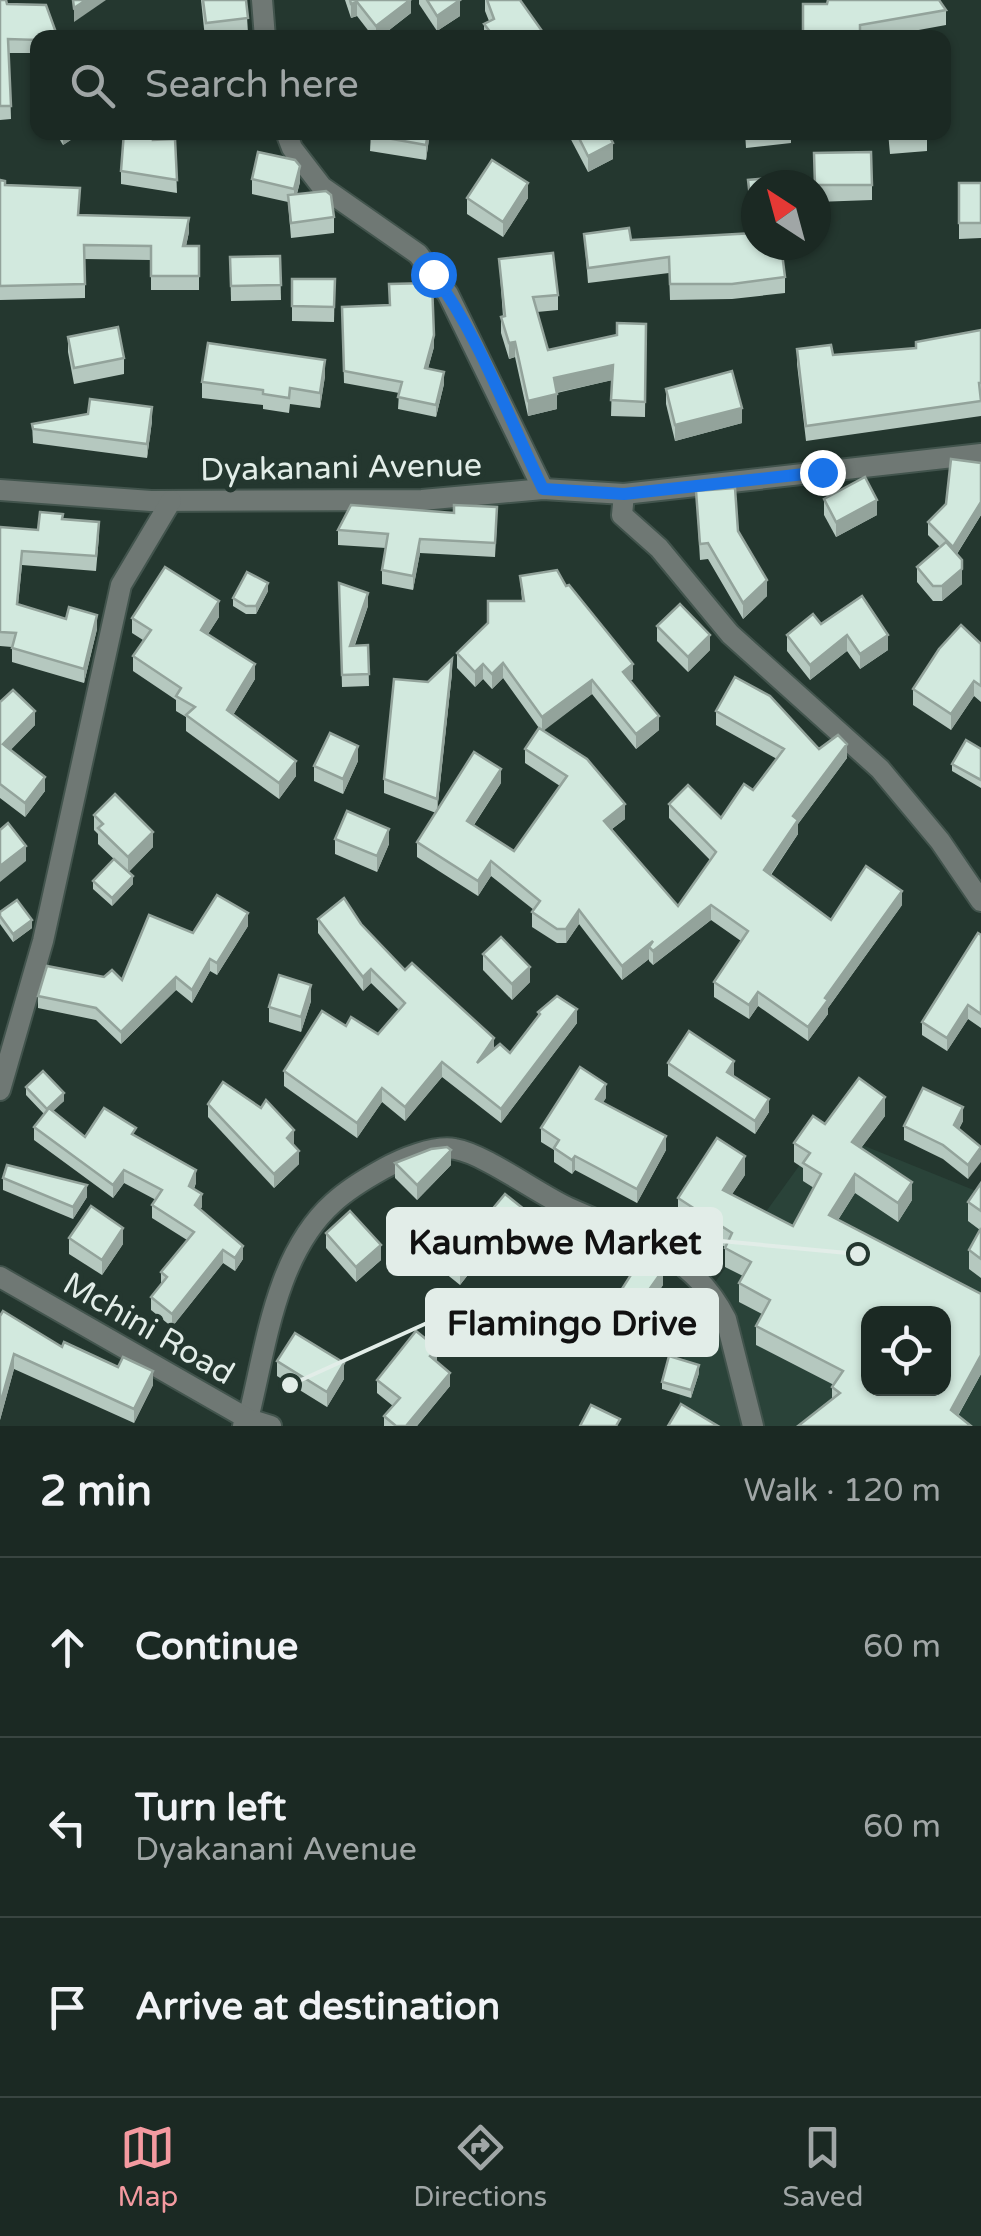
<!DOCTYPE html>
<html lang="en">
<head>
<meta charset="utf-8">
<style>
	body { margin:0; font-family:"Varela Round",sans-serif; background:#24312b; color:#f1f3f6 }
	.controls { position:absolute; right:30px; bottom:30px; display:grid; overflow:hidden; border-radius:20px; box-shadow:0 2px 8px #0004 }
	.controls button { width:90px; height:90px; display:grid; place-items:center; padding:0; border:0; border-bottom:2px solid #394541; background:#1b2923; color:#f1f3f6; font:50px sans-serif }
	.compass { position:absolute; left:741px; top:170px; width:90px; height:90px; border-radius:50%; background:#1b2923; box-shadow:0 2px 8px #0004; rotate:324deg }
	.stop { position:absolute; width:30px; height:30px; margin:-22px; border:8px solid #1a73e8; border-radius:50%; background:#fff }
	.stop.end { background:#1a73e8; border-color:#fff; box-shadow:0 2px 10px #0008 }
	.list { margin:0; padding:0; list-style:none }
	h2 { display:flex; justify-content:space-between; align-items:center; height:130px; margin:0; padding:0 40px; font-size:42px }
	h2 small { font-size:32px; font-weight:400; color:#a0a6a6 }
	.list li { display:grid; grid-template-columns:65px 1fr auto; gap:30px; align-items:center; box-sizing:border-box; height:180px; padding:0 40px; border-top:2px solid #394541 }
	.list b { display:block; font-size:38px; white-space:nowrap }
	.list p { margin:0; font-size:32px; white-space:nowrap; color:#a0a6a6 }
	.list em { font-size:32px; font-style:normal; color:#a0a6a6 }
	.icon { flex:none; width:55px; height:55px; fill:none; stroke:currentColor; stroke-width:2; stroke-linecap:round; stroke-linejoin:round }
	.map { position:relative; flex:none; width:981px; height:1426px; overflow:hidden }
	.search { position:absolute; background:#1b2923; box-shadow:0 2px 8px #0004; left:30px; right:30px; top:30px; height:110px; display:flex; align-items:center; gap:25px; box-sizing:border-box; padding:0 35px; border-radius:20px; color:#a0a6a6; font-size:38px }
	.sheet { height:670px; background:#1b2923 }
	nav { display:flex; justify-content:space-around; align-items:center; box-sizing:border-box; height:140px; border-top:2px solid #394541; background:#1b2923; font-size:28px; color:#a0a6a6 }
	nav a { display:grid; justify-items:center; gap:5px }
	nav .on { color:#f49aa0 }
	.map>svg:first-child { display:block }
	.built { fill:#2a4339; fill-rule:evenodd }
	.lines { fill:none; stroke-linecap:round; stroke-linejoin:round }
	.minor-casing { stroke:#42544d; stroke-width:24 }
	.tertiary-casing { stroke:#42544d; stroke-width:24 }
	.minor { stroke:#6f7874; stroke-width:20 }
	.tertiary { stroke:#6f7874; stroke-width:20 }
	.wall { fill:#b5c8bf }
	.shaded-wall { fill:#93a39b }
	.building { fill:#d2e9de; stroke:#93a39b; stroke-width:2.5; fill-rule:evenodd }
	.route { stroke:#1a73e8; stroke-width:12 }
	.labels { text-anchor:middle; stroke-width:10; stroke-linejoin:round; paint-order:stroke }
	.street-label { font-size:32px; fill:#e2ede8; stroke:#24372f }
	.leader { fill:none; stroke:#e2ede8; stroke-width:4 }
	.callout-dot { fill:#e2ede8; stroke:#24372f; stroke-width:4 }
	.callout { fill:#e2ede8; stroke:#e2ede8; stroke-width:4 }
	.callout-label { font-size:35px; text-anchor:middle; font-weight:bold; fill:#111 }
</style>
</head>
<body>
<div class="map">
<svg width="981" height="1426" viewBox="0 0 981 1426">
	<rect width="100%" height="100%" fill="#24372f"/>
	<path class="built" d="M825 1130 981 1193V1426H677L687 1321ZM868 1314H944V1388H868Z"/>
	<g class="lines">
		<defs>
			<g id="minor">
				<path d="M262 0 265 38"/>
				<path d="M286 132 292 148 322 187 418 254 448 294 543 489"/>
				<path d="M0 490 151 501 422 500 543 489 624 494 981 454"/>
				<path d="M624 494 622 515 659 548 730 634 880 769 940 841 981 901"/>
				<path d="M0 1090 43 941 121 585 171 501"/>
				<path d="M243 1426 248 1419C266 1348 275 1255 333 1203 348 1189 365 1179 383 1169 401 1159 434 1145 455 1149 485 1154 538 1194 569 1208 632 1236 693 1253 726 1319L753 1426"/>
			</g>
			<path id="tertiary" d="M0 1277 248 1419 271 1426"/>
		</defs>
		<use href="#minor" class="minor-casing"/>
		<use href="#tertiary" class="tertiary-casing"/>
		<use href="#minor" class="minor"/>
		<use href="#tertiary" class="tertiary"/>
	</g>
	<g class="wall">
		<path d="M0 0 7 4 38 38V53H9L11 119 0 120Z"/>
		<path d="M201 0H246L248 33 205 38Z"/>
		<path d="M345 0H411V13L379 38H374L357 16 351 18Z"/>
		<path d="M419 0H460V16L437 31 419 4Z"/>
		<path d="M485 0H520L547 38H484V24L489 21 485 11Z"/>
		<path d="M803 4 946 10V25L875 38H803Z"/>
		<path d="M55 132H83L63 145Z"/>
		<path d="M371 132H430L426 160 370 151Z"/>
		<path d="M567 132H607L613 159 588 172Z"/>
		<path d="M745 132H791V143L746 148Z"/>
		<path d="M888 132H927V151L890 154Z"/>
		<path d="M175 139 177 193 121 184V171L154 140Z"/>
		<path d="M252 179 300 182 297 194 334 217V233L291 238 288 202 252 194Z"/>
		<path d="M0 180 5 185 79 215 189 232 186 246H199V290H151V260L85 259V298L0 300Z"/>
		<path d="M748 180 756 185 785 277V293L732 299 670 300 669 273 588 283 584 234 631 240 752 233Z"/>
		<path d="M959 183H981V238L959 239Z"/>
		<path d="M816 185H872V200L816 202Z"/>
		<path d="M467 198H528L503 237 467 214Z"/>
		<path d="M280 256 281 300 231 301 230 257Z"/>
		<path d="M499 259 558 295V310L537 312 548 350 617 335 646 324 645 417 611 416 612 380 557 393V409L528 416 515 357 509 359 501 333V317H503Z"/>
		<path d="M292 279H335L334 322 292 321Z"/>
		<path d="M342 307 434 347 428 368 444 384 436 417 398 409 399 393 344 383Z"/>
		<path d="M981 330V416L806 441 797 364V349L833 355 916 348V342Z"/>
		<path d="M68 337 124 358V374L74 384 68 352Z"/>
		<path d="M325 376 320 408 290 404 289 413 263 409V405L202 398V382Z"/>
		<path d="M666 389 742 423 675 441 666 404Z"/>
		<path d="M152 421 147 458 33 443 32 424Z"/>
		<path d="M981 463V515L957 554 962 584 942 601H933L917 582V567L940 547 928 535V522L946 504Z"/>
		<path d="M696 491 738 531 767 596 743 619 708 559 700 560Z"/>
		<path d="M824 499 877 515 836 537 824 515Z"/>
		<path d="M63 519 99 536 96 571 22 565 18 604 97 629 84 683 12 662V647L0 646V527L38 530Z"/>
		<path d="M497 521 495 557 420 553 413 590 382 584V570L386 548 338 545V530Z"/>
		<path d="M520 576 566 586 633 679 630 681 659 730 636 749 592 694 543 730 625 819 612 829 678 906 710 860 669 818V804L721 818 753 790 777 759 716 725V711L847 758 798 824V834L771 875 831 920 902 905 828 1008V1014L808 1041 758 1006 749 1019 714 997V982L741 941 711 920 653 965 649 961V959L622 980 579 924 566 943H557L532 927V912L534 910 491 876 478 896 417 857V842L436 813 384 793V779L428 682 452 673 437 811 501 783 474 825 514 851 560 786 525 763V749L539 728 503 678 492 689 483 679 475 687 457 668V653L522 601Z"/>
		<path d="M339 583 368 606 355 645H368L369 686 342 687Z"/>
		<path d="M268 591 256 614H246L233 606V598Z"/>
		<path d="M219 617 208 634 255 679 233 715 296 776 279 799 186 731V717L176 711V700L133 671V656L143 640 132 633V618Z"/>
		<path d="M821 624 888 650 860 669 847 651 810 680 787 651V635Z"/>
		<path d="M657 626 710 650 688 672 657 641Z"/>
		<path d="M981 644V702L974 696 951 730 913 705V689Z"/>
		<path d="M0 702 35 725 10 750 45 791 25 817 0 798Z"/>
		<path d="M981 749V788L952 771V764Z"/>
		<path d="M358 761 343 794 314 781V766Z"/>
		<path d="M94 815 153 847 128 872 133 884 112 906 93 889V881L117 862 98 844V834L94 830Z"/>
		<path d="M335 839 389 844 377 872 335 854Z"/>
		<path d="M0 912 32 928 13 942 0 924Z"/>
		<path d="M318 919 361 924 405 970 494 1049 510 1053 538 1016V1012L577 1023 501 1123 442 1077 405 1121 382 1102 357 1138 284 1086V1071L346 1026 378 1034 399 1010 371 983 363 991 318 933Z"/>
		<path d="M248 926 217 975 210 971 192 1003 176 990 121 1044 96 1020 38 1008V996L104 977 122 980 193 933Z"/>
		<path d="M981 935V1028L968 1019 947 1051 922 1035V1022Z"/>
		<path d="M483 954 530 982 512 1000 483 970Z"/>
		<path d="M311 1001 301 1032 269 1022V1007Z"/>
		<path d="M668 1063 734 1074V1076L769 1112 755 1134 668 1076Z"/>
		<path d="M26 1087 64 1101 52 1111 85 1137 136 1136 196 1183 194 1189 202 1207 200 1209 243 1259 235 1271 223 1263 172 1327 151 1310V1297L161 1285V1272L187 1240 152 1218V1205L156 1200 124 1183 113 1198 34 1140V1127L44 1114 26 1095Z"/>
		<path d="M606 1098 603 1102 666 1150 637 1203 575 1170 572 1174 554 1162V1150L541 1142V1128Z"/>
		<path d="M208 1104 294 1144 299 1164 274 1188 208 1117Z"/>
		<path d="M885 1116 861 1148 912 1200 898 1222 855 1193 838 1220 981 1294V1374L958 1416 832 1399V1387L834 1385 756 1345V1326L762 1314 739 1302V1283L743 1276 725 1267V1247L678 1217V1198L745 1175 732 1194 793 1226 814 1188 803 1181V1168L794 1162V1143L825 1124Z"/>
		<path d="M963 1121 959 1129 981 1147 968 1179 943 1159 904 1140V1126Z"/>
		<path d="M395 1163 451 1165 417 1200 395 1178Z"/>
		<path d="M3 1178 87 1197 73 1219 3 1190Z"/>
		<path d="M981 1183V1278L969 1269V1250L980 1230 968 1221V1202Z"/>
		<path d="M408 1228 474 1267 460 1285 408 1243Z"/>
		<path d="M476 1229 540 1237 511 1273 476 1245Z"/>
		<path d="M326 1233 381 1260 356 1282 326 1248Z"/>
		<path d="M69 1238 123 1244 102 1275 69 1254Z"/>
		<path d="M663 1285 639 1320 620 1307V1292Z"/>
		<path d="M0 1316 62 1347 153 1385 134 1423 14 1369 0 1420Z"/>
		<path d="M277 1361 344 1379 327 1407 277 1376Z"/>
		<path d="M437 1361 450 1386 417 1426H384V1416L393 1406 377 1393V1380Z"/>
		<path d="M699 1373 691 1398 662 1389V1382Z"/>
	</g>
	<g class="shaded-wall">
		<path d="M86 0H106L74 22V8Z"/>
		<path d="M411 0V13L379 38H376V26Z"/>
		<path d="M460 0V16L437 31V16Z"/>
		<path d="M357 2V16L351 18V4Z"/>
		<path d="M63 132H83L63 145Z"/>
		<path d="M428 132H430L426 160V145Z"/>
		<path d="M613 143V159L588 172V156Z"/>
		<path d="M300 166V182L294 204V189Z"/>
		<path d="M528 183V198L503 237V222Z"/>
		<path d="M189 218V232L183 260V246Z"/>
		<path d="M434 335V347L425 380V368Z"/>
		<path d="M515 342V357L509 359V343Z"/>
		<path d="M325 360V376L320 408V393Z"/>
		<path d="M613 365V380L554 393V378Z"/>
		<path d="M444 372V384L436 417V405Z"/>
		<path d="M557 394V409L528 416V401Z"/>
		<path d="M152 407V421L147 458V444Z"/>
		<path d="M742 408V423L675 441V425Z"/>
		<path d="M877 500V515L836 537V522Z"/>
		<path d="M981 502V515L953 560V547Z"/>
		<path d="M420 539V553L413 590V576Z"/>
		<path d="M962 569V584L942 601V586Z"/>
		<path d="M767 580V596L743 619V603Z"/>
		<path d="M268 583V591L256 614V606Z"/>
		<path d="M368 593V606L350 658V646Z"/>
		<path d="M219 601V617L201 645V630Z"/>
		<path d="M97 615V629L84 683V669Z"/>
		<path d="M710 635V650L688 672V657Z"/>
		<path d="M847 635V651L810 680V665Z"/>
		<path d="M888 635V650L860 669V654Z"/>
		<path d="M452 659V673L437 813V799Z"/>
		<path d="M503 663V678L492 689V674Z"/>
		<path d="M255 664V679L227 725V710Z"/>
		<path d="M483 664V679L475 687V672Z"/>
		<path d="M633 664V679L623 686V672Z"/>
		<path d="M592 680V694L542 732V717Z"/>
		<path d="M974 681V696L951 730V714Z"/>
		<path d="M35 711V725L3 758V744Z"/>
		<path d="M659 716V730L636 749V734Z"/>
		<path d="M847 744V758L798 824V834L764 884V870L793 816Z"/>
		<path d="M358 746V761L343 794V779Z"/>
		<path d="M296 761V776L279 799V783Z"/>
		<path d="M501 769V783L467 835V821Z"/>
		<path d="M45 777V791L25 817V803Z"/>
		<path d="M625 804V819L604 835V821Z"/>
		<path d="M389 829V844L377 872V856Z"/>
		<path d="M153 832V847L128 873V857Z"/>
		<path d="M26 846V861L0 882V866Z"/>
		<path d="M491 861V876L478 896V881Z"/>
		<path d="M133 876V884L112 906V898Z"/>
		<path d="M902 891V905L828 1008V1014L808 1041V1027L825 998Z"/>
		<path d="M711 905V920L653 965V951Z"/>
		<path d="M579 910V924L566 943V929Z"/>
		<path d="M248 913V926L217 975V963Z"/>
		<path d="M32 920V928L13 942V934Z"/>
		<path d="M653 941 649 947V959L622 980V966Z"/>
		<path d="M210 959V971L192 1003V990Z"/>
		<path d="M530 967V982L512 1000V984Z"/>
		<path d="M371 969V983L363 991V977Z"/>
		<path d="M176 977V990L121 1044V1032Z"/>
		<path d="M311 985V1001L301 1032V1017Z"/>
		<path d="M758 992V1006L749 1019V1005Z"/>
		<path d="M968 1005V1019L947 1051V1038Z"/>
		<path d="M577 1009V1023L501 1123V1109Z"/>
		<path d="M494 1038V1052L477 1063Z"/>
		<path d="M734 1061V1074L727 1085V1072Z"/>
		<path d="M442 1062V1077L405 1121V1107Z"/>
		<path d="M606 1084V1098L596 1113V1099Z"/>
		<path d="M382 1088V1102L357 1138V1123Z"/>
		<path d="M64 1093V1101L47 1117V1109Z"/>
		<path d="M885 1097V1116L852 1160V1142Z"/>
		<path d="M769 1099V1112L755 1134V1121Z"/>
		<path d="M963 1107V1121L954 1138V1125Z"/>
		<path d="M294 1130V1144L287 1151V1138Z"/>
		<path d="M666 1136V1150L637 1203V1189Z"/>
		<path d="M981 1149V1162L968 1179V1165Z"/>
		<path d="M451 1150V1165L417 1200V1185Z"/>
		<path d="M299 1151V1164L274 1188V1174Z"/>
		<path d="M575 1156V1170L572 1174V1160Z"/>
		<path d="M745 1156V1175L723 1208V1190Z"/>
		<path d="M124 1170V1183L113 1198V1185Z"/>
		<path d="M196 1170V1183L189 1199V1186Z"/>
		<path d="M855 1174V1193L829 1234V1215Z"/>
		<path d="M912 1182V1200L898 1222V1203Z"/>
		<path d="M87 1185V1197L73 1219V1207Z"/>
		<path d="M202 1194V1207L195 1217V1205Z"/>
		<path d="M540 1222V1237L511 1273V1258Z"/>
		<path d="M123 1228V1244L102 1275V1260Z"/>
		<path d="M381 1245V1260L356 1282V1267Z"/>
		<path d="M243 1246V1259L235 1271V1258Z"/>
		<path d="M223 1250V1263L172 1327V1314Z"/>
		<path d="M474 1252V1267L460 1285V1270Z"/>
		<path d="M663 1270V1285L639 1320V1304Z"/>
		<path d="M437 1348V1361L430 1369V1356Z"/>
		<path d="M14 1354V1369L0 1420V1406Z"/>
		<path d="M981 1355V1374L952 1426 951 1410Z"/>
		<path d="M344 1363V1379L327 1407V1392Z"/>
		<path d="M699 1365V1373L691 1398V1390Z"/>
		<path d="M153 1371V1385L134 1423V1409Z"/>
		<path d="M450 1373V1386L417 1426H406Z"/>
	</g>
	<g class="building">
		<path d="M0 0H6L7 4 46 5 58 38H38V40L8 39 11 106H0Z"/>
		<path d="M73 0H86L74 8Z"/>
		<path d="M203 0H246L248 18 206 23Z"/>
		<path d="M350 0H410L376 26 357 2 351 4Z"/>
		<path d="M427 0H460L437 16Z"/>
		<path d="M487 0H520L547 38H495L484 24 494 19Z"/>
		<path d="M828 0H939L946 10 860 25V38H803V4H827Z"/>
		<path d="M612 34 613 38H595Z"/>
		<path d="M124 132H154L153 140 175 139 177 180 121 171Z"/>
		<path d="M371 132H428L426 145 370 135Z"/>
		<path d="M576 132H607L613 143 588 156Z"/>
		<path d="M889 132H927V136L890 138Z"/>
		<path d="M258 152 295 160 300 166 294 189 252 179Z"/>
		<path d="M871 152 872 185H815L814 153Z"/>
		<path d="M492 160 528 183 503 222 467 198Z"/>
		<path d="M792 176 793 185H756V245H781L785 277 732 284H670L669 257 588 268 584 234 629 228 631 240 754 233 748 180Z"/>
		<path d="M0 180 5 181V185L80 188 78 215 189 218 183 246H199V276H151V246L84 245 85 284 0 286Z"/>
		<rect x="959" y="183" width="22" height="40"/>
		<path d="M326 191 331 195 334 217 291 223 288 195Z"/>
		<path d="M553 253 558 295 533 297 548 350 617 335V323L646 324 645 402 611 400 613 365 554 378 557 394 528 401 515 342 509 343 501 317 505 316 499 259Z"/>
		<path d="M280 256 281 285 231 286 230 257Z"/>
		<path d="M292 279H335L334 307 292 306Z"/>
		<path d="M432 283 434 335 425 368 444 372 436 405 398 397 402 382 344 371 342 307 390 305 389 284Z"/>
		<path d="M118 327 124 358 74 368 68 337Z"/>
		<path d="M981 330V383H979L981 401 806 426 797 349 831 345 833 355 916 348V342Z"/>
		<path d="M208 343 325 360 320 393 290 388 289 398 263 394V390L202 382Z"/>
		<path d="M732 371 742 408 675 425 666 389Z"/>
		<path d="M90 399 152 407 147 444 33 429 32 424 88 414Z"/>
		<path d="M951 459 981 463V502L953 547 928 522 946 504Z"/>
		<path d="M865 477 877 500 836 522 824 499Z"/>
		<path d="M735 488 738 531 767 580 743 603 708 543 700 544 696 491Z"/>
		<path d="M351 505 454 513V505L497 507 495 543 420 539 413 576 382 570 388 534 338 530Z"/>
		<path d="M40 512 63 514 62 519 99 522 96 556 22 551 17 604 66 619 69 607 97 615 84 669 12 648 16 633 0 632V527L38 530Z"/>
		<path d="M946 542 962 560V569L942 586H933L917 567Z"/>
		<path d="M165 567 219 601 201 630 255 664 227 710 296 761 279 783 186 715 195 707 176 696 181 688 133 656 151 630 132 618Z"/>
		<path d="M557 570 566 586 569 585 633 664 623 672 659 716 636 734 592 680 542 717 503 663 492 674 483 664 475 672 457 653 488 623V601H524L520 576Z"/>
		<path d="M247 572 268 583 256 606H246L233 598Z"/>
		<path d="M339 583 368 593 350 646 368 645 369 674 342 675Z"/>
		<path d="M862 596 888 635 860 654 847 635 810 665 787 635 813 614 821 624Z"/>
		<path d="M680 604 710 635 688 657 657 626Z"/>
		<path d="M961 625 981 644V686L974 681 951 714 913 689 939 649Z"/>
		<path d="M452 659 437 799 384 779 394 679 428 682Z"/>
		<path d="M735 677 770 696 819 749 838 735 847 744 793 816 798 820 764 870 831 920 866 866 902 891 825 998 828 1000 808 1027 758 992 749 1005 714 982 748 931 711 905 653 951 649 947 653 941 622 966 579 910 566 929H557L532 912 540 901 491 861 478 881 417 842 474 752 501 769 467 821 514 851 567 776 525 749 539 728 587 759 625 804 604 821 678 906 716 852 669 804 688 785 721 818 744 784 753 790 784 749 716 711Z"/>
		<path d="M13 690 35 711 3 744 45 777 25 803 0 784V702Z"/>
		<path d="M330 733 358 746 343 779 314 766Z"/>
		<path d="M966 740 981 749V780L952 764Z"/>
		<path d="M115 794 153 832 128 857 98 828 103 824 94 815Z"/>
		<path d="M347 811 389 829 377 856 335 839Z"/>
		<path d="M8 823 26 846 0 866V830Z"/>
		<path d="M114 859 133 876 112 898 93 881Z"/>
		<path d="M217 895 248 913 217 963 210 959 192 990 176 977 121 1032 96 1008 38 996 47 966 104 977 112 970 122 980 149 915 193 933Z"/>
		<path d="M344 898 361 924 405 970 412 963 494 1038 477 1063 500 1044 510 1053 540 1014 538 1012 557 996 577 1009 501 1109 442 1062 405 1107 382 1088 357 1123 284 1071 322 1011 346 1026 351 1017 378 1034 405 1003 371 969 363 977 318 919Z"/>
		<path d="M17 900 32 920 13 934 0 916V912Z"/>
		<path d="M978 933 981 935V1014L968 1005 947 1038 922 1022Z"/>
		<path d="M501 937 530 967 512 984 483 954Z"/>
		<path d="M279 975 311 985 301 1017 269 1007Z"/>
		<path d="M689 1031 734 1061 727 1072 769 1099 755 1121 668 1063Z"/>
		<path d="M580 1067 606 1084 596 1099 666 1136 637 1189 575 1156 572 1160 554 1148 559 1140 541 1128Z"/>
		<path d="M43 1071 64 1093 47 1109 26 1087Z"/>
		<path d="M859 1078 885 1097 852 1142 912 1182 898 1203 855 1174 829 1215 981 1294V1355L951 1410 971 1426H798L840 1393 832 1387 843 1371 756 1326 770 1300 739 1283 751 1262 725 1248 732 1233 678 1198 717 1138 745 1156 723 1190 793 1226 821 1174 803 1163 810 1153 794 1143 813 1116 825 1124ZM868 1314H944V1388H868Z"/>
		<path d="M223 1082 261 1108 266 1100 294 1130 287 1138 299 1151 274 1174 208 1104Z"/>
		<path d="M923 1088 963 1107 954 1125 981 1147 968 1165 943 1145 904 1126Z"/>
		<path d="M49 1108 85 1137 104 1108 136 1128 132 1134 196 1170 189 1186 202 1194 195 1205 243 1246 235 1258 223 1250 172 1314 151 1297 167 1277 161 1272 194 1232 152 1205 162 1190 124 1170 113 1185 34 1127Z"/>
		<path d="M447 1147 451 1150 417 1185 395 1163 431 1149Z"/>
		<path d="M7 1165 87 1185 73 1207 3 1178Z"/>
		<path d="M981 1183V1211L968 1202Z"/>
		<path d="M505 1194 540 1222 511 1258 476 1229Z"/>
		<path d="M91 1206 123 1228 102 1260 69 1238Z"/>
		<path d="M350 1211 381 1245 356 1267 326 1233Z"/>
		<path d="M981 1228V1259L969 1250Z"/>
		<path d="M643 1256 663 1270 639 1304 620 1292Z"/>
		<path d="M3 1311 62 1347 64 1342 118 1367 123 1357 153 1371 134 1409 14 1354 0 1405V1316Z"/>
		<path d="M416 1331 437 1348 430 1356 450 1373 406 1426H396L384 1416 400 1398 377 1380Z"/>
		<path d="M295 1333 344 1363 327 1392 277 1361Z"/>
		<path d="M669 1356 699 1365 691 1390 662 1382Z"/>
		<path d="M681 1404 718 1426H668Z"/>
		<path d="M591 1405 620 1419 616 1426H580Z"/>
	</g>
	<g class="lines">
		<path class="route" d="M433 274C479 335 509 419 543 489L624 494 822 472"/>
	</g>
	<g class="labels">
		<g class="street-label">
			<text transform="translate(341 467) rotate(-1)" y="11">Dyakanani Avenue</text>
			<text transform="translate(149 1328) rotate(30)" y="11">Mchini Road</text>
		</g>
	</g>
	<path class="leader" d="M858 1254L721 1241M290 1385L427 1323"/>
	<g class="callout-dot">
		<circle cx="858" cy="1254" r="10"/>
		<circle cx="290" cy="1385" r="10"/>
	</g>
	<g class="callout">
		<rect x="388" y="1209" width="333" height="65" rx="10"/>
		<rect x="427" y="1290" width="290" height="65" rx="10"/>
	</g>
	<g class="callout-label">
		<text x="555" y="1254">Kaumbwe Market</text>
		<text x="572" y="1335">Flamingo Drive</text>
	</g>
</svg>
<div class="controls">
<button><svg class="icon" aria-label="locate" viewBox="0 0 24 24"><circle cx="12" cy="12" r="6"/><path d="M12 2v4M12 18v4M2 12h4M18 12h4"/></svg></button>
</div>
<svg class="compass" viewBox="-18 -18 36 36"><path d="M0-13l5 13h-10z" fill="#e53935"/><path d="M0 13l5-13h-10z" fill="#a0a6a6"/></svg>
<div class="stop" style="left:433px;top:274px"></div>
<div class="stop end" style="left:822px;top:472px"></div>
<div class="search"><svg class="icon" aria-label="search" viewBox="0 0 24 24"><circle cx="10" cy="10" r="6"/><path d="M15 15l6 6"/></svg>Search here</div>
</div>
<section class="sheet">
<h2>2 min<small>Walk · 120 m</small></h2>
<ul class="list">
<li><svg class="icon" aria-label="ahead" viewBox="0 0 24 24"><path d="M12 20V5M6 11l6-6 6 6"/></svg><div><b>Continue</b></div><em>60 m</em></li>
<li><svg class="icon" aria-label="left" viewBox="0 0 24 24"><path d="M17 20v-9H6M10 6l-5 5 5 5"/></svg><div><b>Turn left</b><p>Dyakanani Avenue</p></div><em>60 m</em></li>
<li><svg class="icon" aria-label="arrive" viewBox="0 0 24 24"><path d="M6 21V4h12l-3 4 3 4H6"/></svg><div><b>Arrive at destination</b></div></li>
</ul>
</section>
<nav>
<a class="on"><svg class="icon" aria-label="map" viewBox="0 0 24 24"><path d="M3 6l6-2 6 2 6-2v14l-6 2-6-2-6 2zM9 4v14M15 6v14"/></svg>Map</a>
<a><svg class="icon" aria-label="directions" viewBox="0 0 24 24"><path d="M12 3l9 9-9 9-9-9zM9 14v-3h6M13 9l2 2-2 2"/></svg>Directions</a>
<a><svg class="icon" aria-label="saved" viewBox="0 0 24 24"><path d="M7 4h10v16l-5-4-5 4z"/></svg>Saved</a>
</nav>
</body>
</html>
